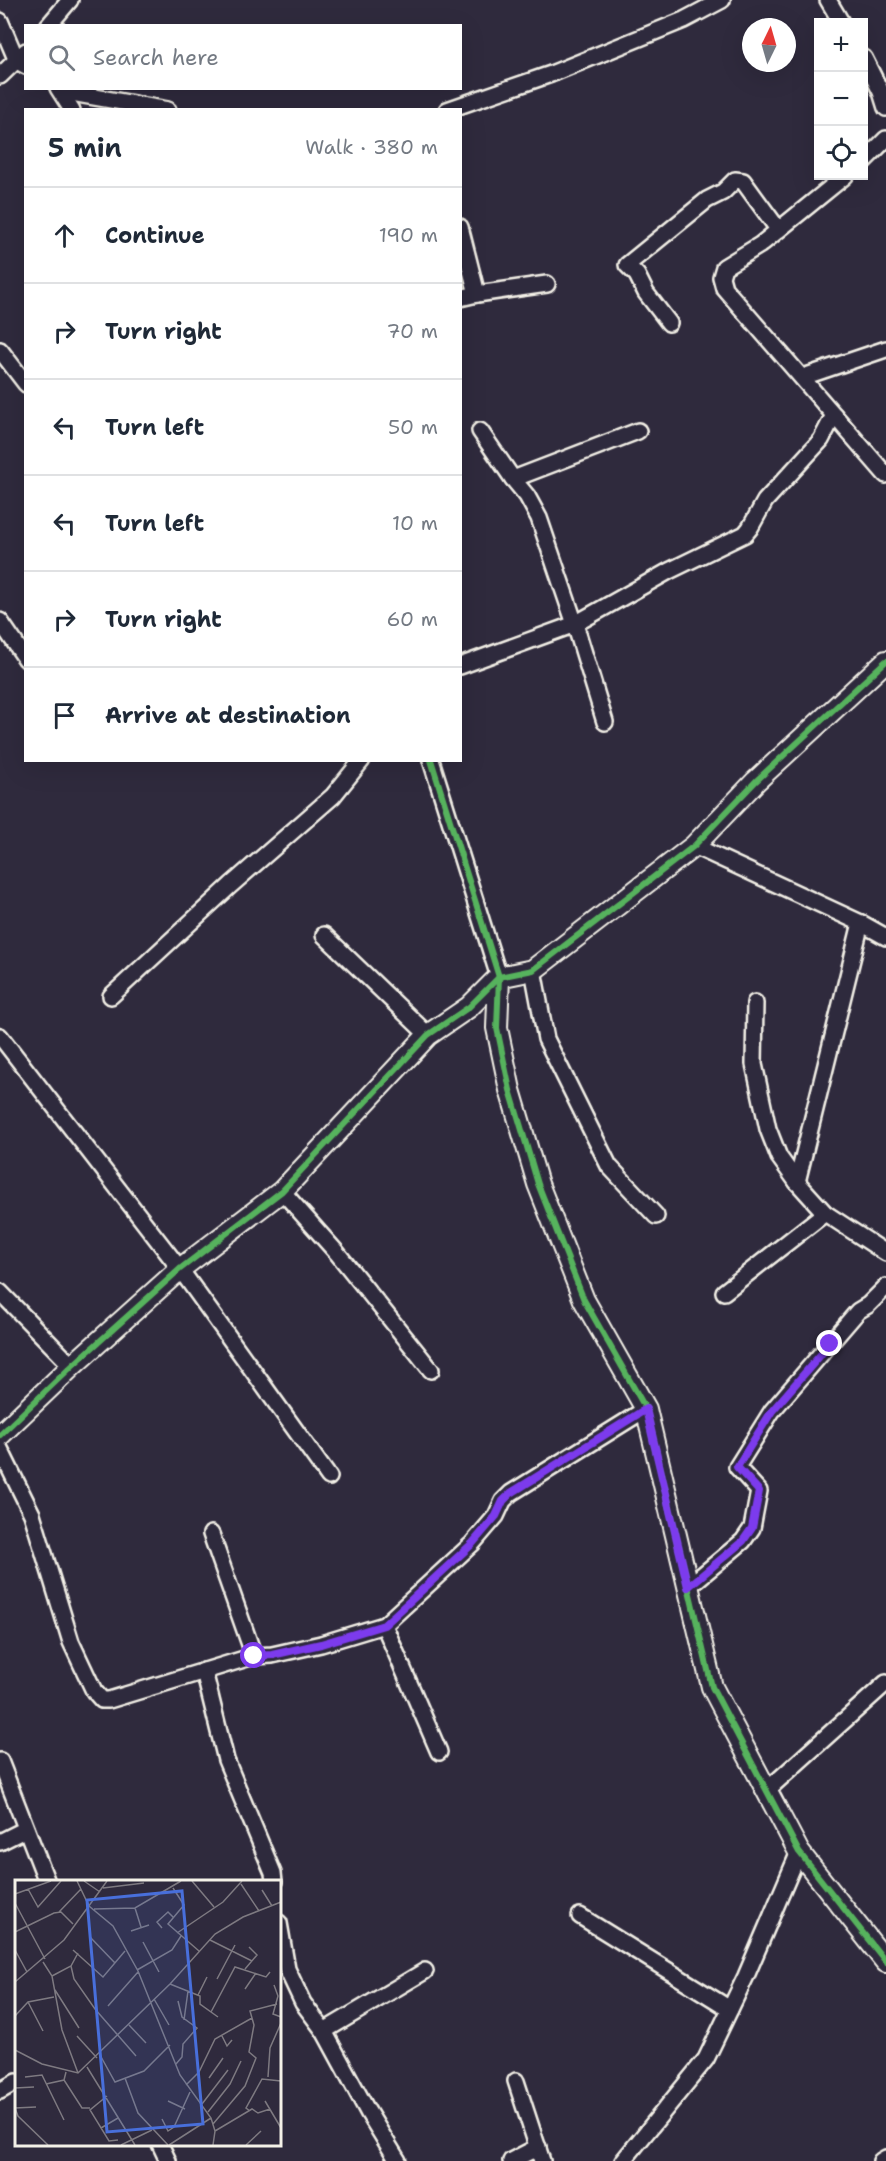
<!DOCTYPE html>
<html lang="en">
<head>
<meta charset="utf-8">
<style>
	body { margin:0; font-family:"Shantell Sans",sans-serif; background:#f2f2f3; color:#1f2937 }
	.controls { position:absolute; right:18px; top:18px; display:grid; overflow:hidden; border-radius:0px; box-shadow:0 6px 24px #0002 }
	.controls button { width:54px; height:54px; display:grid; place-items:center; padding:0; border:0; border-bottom:2px solid #e0e1e3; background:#fff; color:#1f2937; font:30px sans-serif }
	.compass { position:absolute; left:742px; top:18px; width:54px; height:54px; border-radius:50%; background:#fff; box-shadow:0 6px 24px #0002; rotate:5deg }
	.stop { position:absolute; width:18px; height:18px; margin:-14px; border:4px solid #7c3aed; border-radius:50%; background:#fff }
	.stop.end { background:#7c3aed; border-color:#fff; box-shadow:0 2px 6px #0008 }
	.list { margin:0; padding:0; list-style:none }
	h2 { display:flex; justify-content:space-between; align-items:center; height:78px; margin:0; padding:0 24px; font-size:26px }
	h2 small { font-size:20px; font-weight:400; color:#747a83 }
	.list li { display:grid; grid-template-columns:39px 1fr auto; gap:18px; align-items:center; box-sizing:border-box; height:96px; padding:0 24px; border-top:2px solid #e0e1e3 }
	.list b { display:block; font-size:22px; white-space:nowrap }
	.list em { font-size:20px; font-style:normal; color:#747a83 }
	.icon { flex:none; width:33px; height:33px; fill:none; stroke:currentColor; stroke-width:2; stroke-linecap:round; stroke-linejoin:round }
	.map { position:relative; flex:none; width:886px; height:2161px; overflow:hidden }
	.search { position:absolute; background:#fff; box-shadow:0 6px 24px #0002; left:24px; top:24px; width:438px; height:66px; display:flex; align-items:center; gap:15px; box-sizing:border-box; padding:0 21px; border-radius:0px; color:#747a83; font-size:22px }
	.panel { position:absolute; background:#fff; box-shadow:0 6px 24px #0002; left:24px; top:108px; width:438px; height:654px; border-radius:0px }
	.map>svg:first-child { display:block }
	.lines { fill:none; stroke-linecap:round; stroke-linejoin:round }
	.minor-casing { stroke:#f4f1e8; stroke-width:20 }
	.tertiary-casing { stroke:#f4f1e8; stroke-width:24 }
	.minor { stroke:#2f2a3d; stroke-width:15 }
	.tertiary { stroke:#2f2a3d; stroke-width:20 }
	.cycleway-casing { stroke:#2f2a3d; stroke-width:10 }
	.cycleway { stroke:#56b35d; stroke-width:6 }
	.route { stroke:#7c3aed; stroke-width:8 }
	.inset-road { fill:none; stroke:#7e7a81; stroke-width:1.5 }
	.view { fill:#486fdb; fill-opacity:0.15; stroke:#486fdb; stroke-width:3 }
	.inset-edge { fill:none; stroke:#f4f1e8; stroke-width:3 }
</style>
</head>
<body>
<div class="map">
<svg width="886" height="2161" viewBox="0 0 886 2161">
	<rect width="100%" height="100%" fill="#2f2a3d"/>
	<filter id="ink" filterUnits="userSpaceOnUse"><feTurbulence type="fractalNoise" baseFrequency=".0167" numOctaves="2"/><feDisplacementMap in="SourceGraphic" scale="12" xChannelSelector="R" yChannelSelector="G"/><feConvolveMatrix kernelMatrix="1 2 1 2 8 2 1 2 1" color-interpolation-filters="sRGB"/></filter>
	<g filter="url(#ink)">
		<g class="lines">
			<defs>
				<g id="minor">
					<path d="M828 0 841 22"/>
					<path d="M0 21 17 61 26 66"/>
					<path d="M48 26 70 0"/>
					<path d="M864 58 881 92 886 108"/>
					<path d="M0 76 26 51"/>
					<path d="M58 88 72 110"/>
					<path d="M61 88 66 92 168 110"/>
					<path d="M447 110 551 74 684 20 722 0"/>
					<path d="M864 161 886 139"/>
					<path d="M845 176 760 245 724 267 721 277 724 288 886 475"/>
					<path d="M460 227 477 294"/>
					<path d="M460 298 477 294 547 284"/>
					<path d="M669 323 646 293 637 275 627 265 707 200 723 192 735 180 743 181 778 229"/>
					<path d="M0 350 26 384"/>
					<path d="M803 377 886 349"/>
					<path d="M480 431 513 479 527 496 539 518 575 624 605 722"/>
					<path d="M513 479 638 431"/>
					<path d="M0 621 26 659"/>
					<path d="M460 666 575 624 669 571 745 534 750 528 765 501 821 440 834 415"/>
					<path d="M431 760 499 977"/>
					<path d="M694 846 861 923 886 937"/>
					<path d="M324 935 428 1035"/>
					<path d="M533 970 546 1039 609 1166 656 1216"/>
					<path d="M111 996 231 885 333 796 362 760"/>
					<path d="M755 1003 754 1064 768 1129 779 1157 797 1182 825 1213 886 1253"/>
					<path d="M0 1036 180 1269 329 1477"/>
					<path d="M797 1182 861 923"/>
					<path d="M282 1191 338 1254 431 1370"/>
					<path d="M0 1292 72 1366"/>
					<path d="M724 1292 825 1213"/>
					<path d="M0 1449 32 1514 71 1642 94 1691 102 1700H109L254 1656 272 1655 321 1644 384 1625 472 1544 496 1516 503 1501 511 1493 646 1409"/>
					<path d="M211 1534 254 1656"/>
					<path d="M688 1587 743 1541 752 1528 759 1491 737 1467 772 1411 858 1311 868 1305 886 1287"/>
					<path d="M384 1625 439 1752"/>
					<path d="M204 1671 226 1760 273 1873 274 1882"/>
					<path d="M0 1761 47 1882"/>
					<path d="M766 1791 886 1683"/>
					<path d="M0 1842 26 1829"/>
					<path d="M580 1916 730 2009"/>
					<path d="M279 1923 287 1969 303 2003 324 2031 368 2112 398 2161"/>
					<path d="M324 2031 425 1971"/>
					<path d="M516 2081 542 2161"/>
					<path d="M0 2091 16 2082"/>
					<path d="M160 2144 168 2161"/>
					<path d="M511 2161 538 2147"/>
					<path d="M623 2161 706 2059 746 1976 799 1852"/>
					<path d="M881 2161 886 2158"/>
				</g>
				<g id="tertiary">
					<path d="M499 977 497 1028 510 1090 538 1184 584 1300 646 1409 712 1687 799 1852 886 1962"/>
					<path d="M0 1435 72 1366 180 1269 282 1191 428 1035 469 1007 499 977 533 970 694 846 756 781 886 661"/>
				</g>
			</defs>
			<use href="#minor" class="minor-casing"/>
			<use href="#tertiary" class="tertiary-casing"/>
			<use href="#minor" class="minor"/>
			<use href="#tertiary" class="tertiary"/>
			<defs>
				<g id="cycleway">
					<path d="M431 760 499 977 497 1028 510 1090 538 1184 584 1300 646 1409 712 1687 799 1852 886 1962"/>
					<path d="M0 1435 72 1366 180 1269 282 1191 428 1035 469 1007 499 977 533 970 694 846 756 781 886 661"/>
				</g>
			</defs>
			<use href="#cycleway" class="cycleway-casing"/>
			<use href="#cycleway" class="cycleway"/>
		</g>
	</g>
	<g class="lines" filter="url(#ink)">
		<path class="route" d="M254 1656 272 1655 321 1644 384 1625 472 1544 496 1516 503 1501 511 1493 646 1409 688 1587 743 1541 752 1528 759 1491 737 1467 772 1411 830 1344"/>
	</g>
	<g transform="translate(15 1880)">
		<rect width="266" height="266" fill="#2f2a3d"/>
		<path class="inset-road" d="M62 1 74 26 98 46 123 91 165 195 196 238 200 251 198 265M69 1 85 12M177 1 199 27M226 4 244 31M88 8 129 3M158 8 169 25 153 44 184 71M13 9 23 27 46 1M247 10 257 26M0 14 36 1M0 23 30 79M120 28 126 47M79 29 120 28 166 1M44 32 66 9M147 48 142 42 153 32 158 37M116 51 134 45M0 52 39 33 46 32 58 44M162 53 208 22 227 1M75 57 100 83M195 60 237 81M128 62 144 92M0 70 12 92M58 70 88 97 110 71M28 82 37 96 47 150 63 193M56 86 59 99 80 129 121 176M230 89 242 75 234 67M122 90 157 70 166 56M37 96 56 86 63 73M202 99 220 65M0 102 49 60 92 1M155 104 185 116V124L203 137M259 105 263 116 258 134 266 137M230 109 241 93M40 110 64 148M183 115 192 97M139 119 154 145M13 122 28 151M93 126 123 92M196 132 220 87 251 97 255 92M0 136 13 122 39 117M169 140 173 111M114 145 131 163M62 156 82 178M207 156 212 166 217 160M0 170 27 184 63 193 155 104 200 54 228 37 266 22M85 175 100 202 129 191 155 165M161 184 167 177 168 164 182 148 167 137 163 121M72 187 120 265M10 197 27 195 49 240M253 197 255 168 266 143M110 198 123 233 153 265M194 198 208 178M49 200 67 228H75M31 204 49 200 51 192M171 205 184 192 200 159 237 138M0 208 19 207M92 216 75 230 94 261 103 260M153 221 170 229M250 221 266 248M187 224 213 190M0 228 3 236 33 265M0 228 21 227M235 231 231 228 247 199 266 201M193 232 215 204 226 181M147 239 153 251 159 247 175 212M198 244 230 206 241 178 234 172 239 145 235 131 262 124M86 248 103 238M200 251 237 229 243 233 255 229M106 265 137 250M154 265 196 238M231 265 246 251"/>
		<path class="view" d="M167 11 188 244 92 252 72 20Z"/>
		<rect width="266" height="266" class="inset-edge"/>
	</g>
</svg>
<div class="controls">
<button>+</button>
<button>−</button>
<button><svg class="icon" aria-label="locate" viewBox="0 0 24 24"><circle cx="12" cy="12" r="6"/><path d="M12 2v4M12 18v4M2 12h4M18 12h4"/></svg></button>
</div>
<svg class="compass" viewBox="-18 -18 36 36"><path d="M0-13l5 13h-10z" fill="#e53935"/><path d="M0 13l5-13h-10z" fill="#747a83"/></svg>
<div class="stop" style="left:254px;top:1656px"></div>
<div class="stop end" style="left:830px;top:1344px"></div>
<div class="search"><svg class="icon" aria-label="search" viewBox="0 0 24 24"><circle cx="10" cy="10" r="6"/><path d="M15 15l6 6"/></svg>Search here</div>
<section class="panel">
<h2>5 min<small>Walk · 380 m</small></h2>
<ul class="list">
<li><svg class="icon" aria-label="ahead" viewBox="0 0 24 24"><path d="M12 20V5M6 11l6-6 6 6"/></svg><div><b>Continue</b></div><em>190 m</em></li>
<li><svg class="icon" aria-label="right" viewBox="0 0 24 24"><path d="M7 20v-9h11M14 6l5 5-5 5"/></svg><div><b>Turn right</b></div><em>70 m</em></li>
<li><svg class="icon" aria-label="left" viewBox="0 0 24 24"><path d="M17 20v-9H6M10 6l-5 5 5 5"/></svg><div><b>Turn left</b></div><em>50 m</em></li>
<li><svg class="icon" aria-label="left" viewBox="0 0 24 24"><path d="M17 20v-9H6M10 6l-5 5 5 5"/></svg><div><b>Turn left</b></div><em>10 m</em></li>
<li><svg class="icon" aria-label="right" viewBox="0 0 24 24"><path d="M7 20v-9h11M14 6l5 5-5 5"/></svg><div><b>Turn right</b></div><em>60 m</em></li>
<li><svg class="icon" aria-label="arrive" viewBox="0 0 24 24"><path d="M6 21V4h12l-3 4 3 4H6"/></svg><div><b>Arrive at destination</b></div></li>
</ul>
</section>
</div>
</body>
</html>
